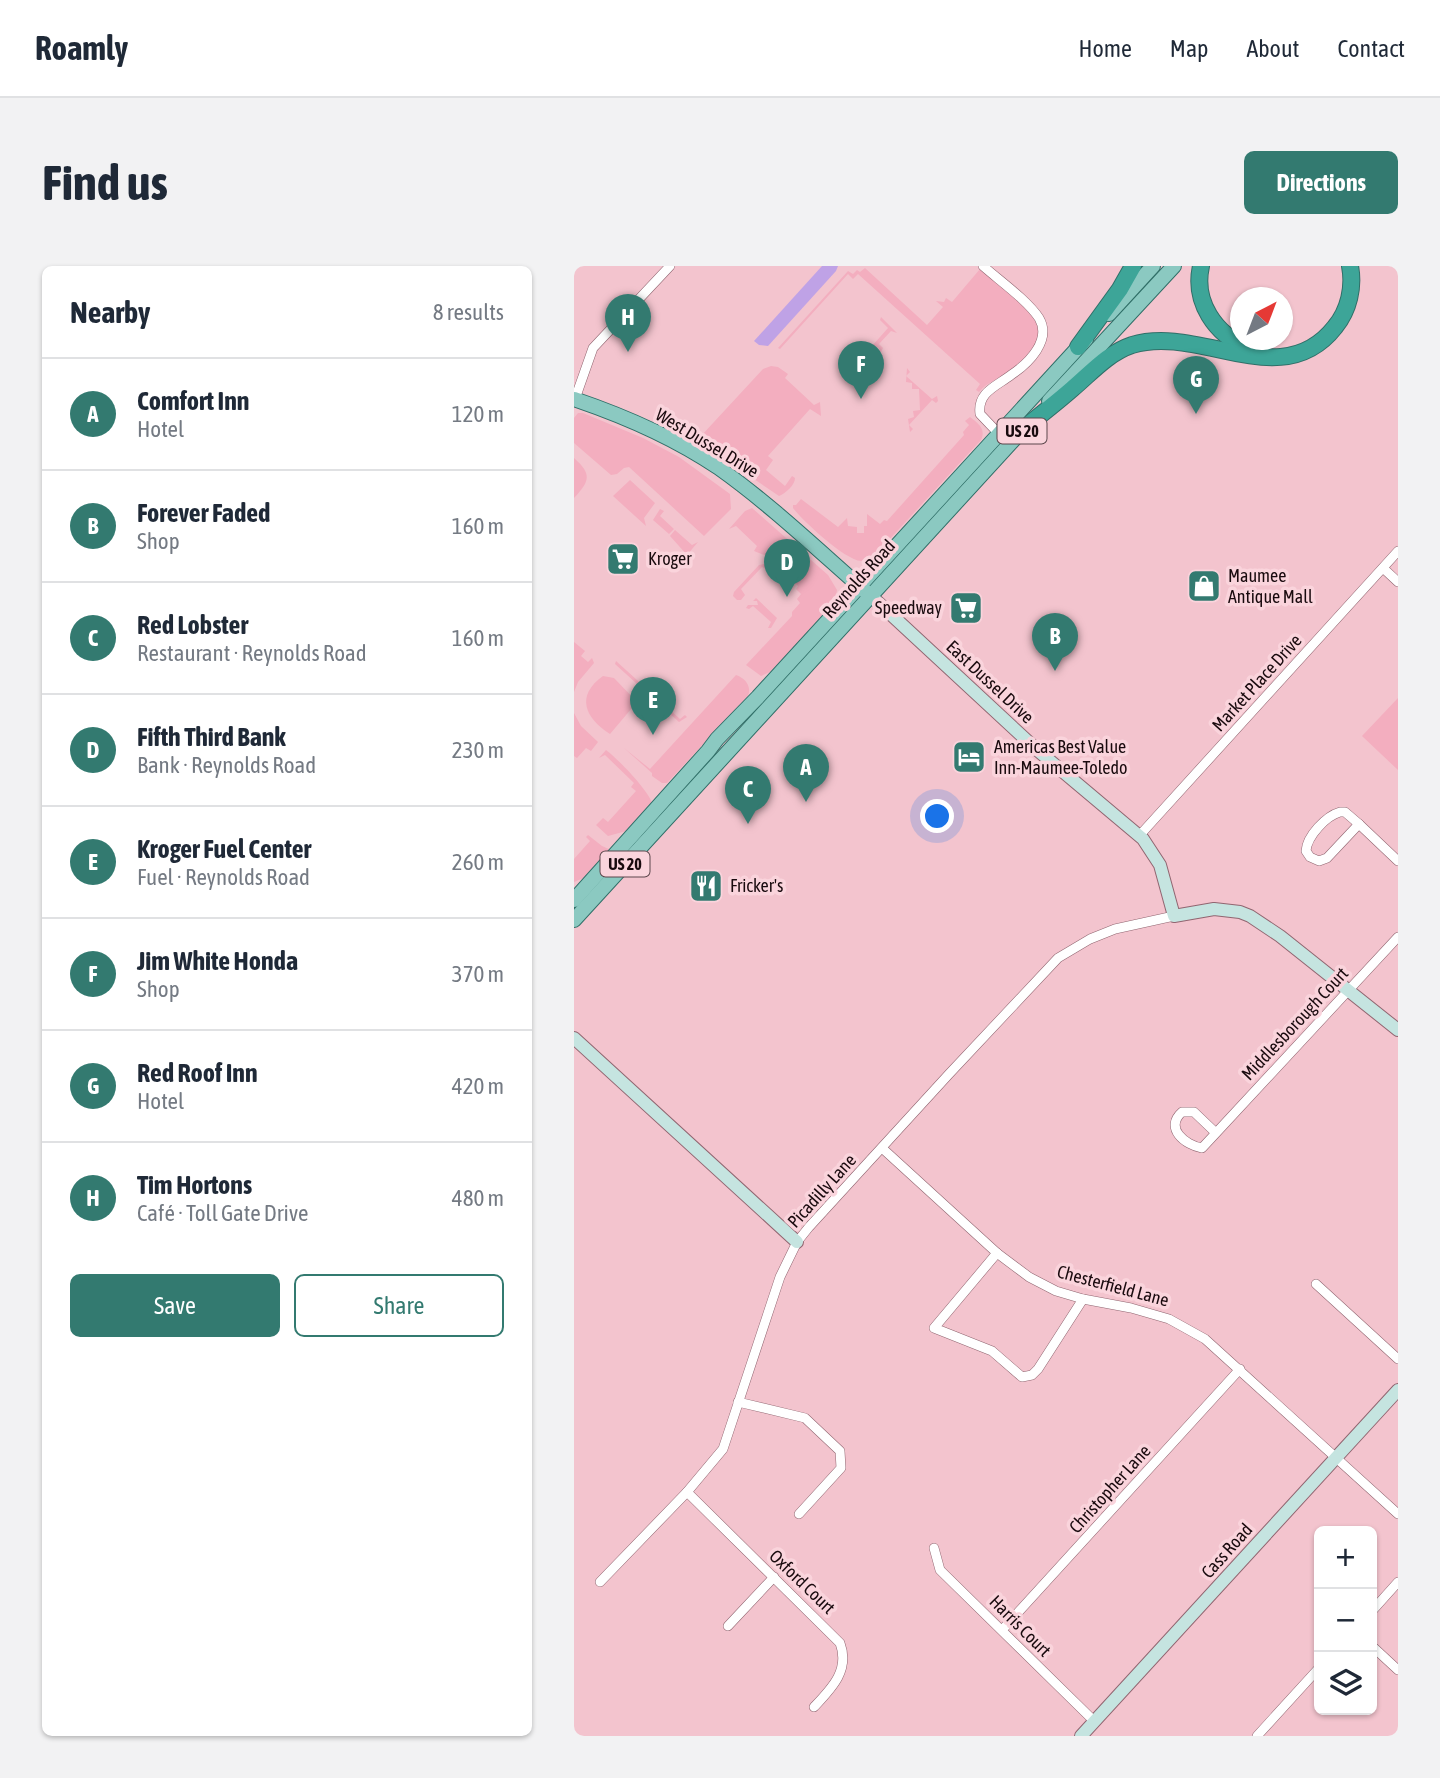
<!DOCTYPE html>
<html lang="en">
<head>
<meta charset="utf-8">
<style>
	body { margin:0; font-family:"Asap Condensed",sans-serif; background:#f2f2f3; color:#1f2937 }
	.controls { position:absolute; right:21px; bottom:21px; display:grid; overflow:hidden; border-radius:10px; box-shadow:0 2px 5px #0004 }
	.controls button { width:63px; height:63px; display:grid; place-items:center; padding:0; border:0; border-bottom:2px solid #e0e1e3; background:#fff; color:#1f2937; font:35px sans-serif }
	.compass { position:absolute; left:656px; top:21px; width:63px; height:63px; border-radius:50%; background:#fff; box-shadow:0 2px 5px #0004; rotate:42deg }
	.you { position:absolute; left:364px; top:551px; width:24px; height:24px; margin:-18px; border:5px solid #fff; border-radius:50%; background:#1a73e8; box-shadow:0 0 0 10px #1a73e833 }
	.badge { display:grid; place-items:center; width:46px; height:46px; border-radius:50%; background:#337a70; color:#fff; font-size:23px; font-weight:700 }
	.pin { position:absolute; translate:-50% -58px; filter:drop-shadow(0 2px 4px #0008) }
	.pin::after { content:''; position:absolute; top:37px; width:24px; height:21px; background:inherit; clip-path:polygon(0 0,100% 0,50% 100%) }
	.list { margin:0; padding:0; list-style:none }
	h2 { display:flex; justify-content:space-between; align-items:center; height:91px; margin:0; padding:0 28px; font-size:30px }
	h2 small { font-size:23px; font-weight:400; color:#747a83 }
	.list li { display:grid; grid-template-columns:46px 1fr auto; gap:21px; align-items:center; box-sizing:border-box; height:112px; padding:0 28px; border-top:2px solid #e0e1e3 }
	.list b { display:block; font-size:26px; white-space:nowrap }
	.list p { margin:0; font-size:23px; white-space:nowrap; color:#747a83 }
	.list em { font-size:23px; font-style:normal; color:#747a83 }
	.actions { display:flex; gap:14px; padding:21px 28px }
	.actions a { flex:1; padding:16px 0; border:2px solid #337a70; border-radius:10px; text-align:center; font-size:24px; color:#337a70 }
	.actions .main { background:#337a70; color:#fff }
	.icon { flex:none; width:38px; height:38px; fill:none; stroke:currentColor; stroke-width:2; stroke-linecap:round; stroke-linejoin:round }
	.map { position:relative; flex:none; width:824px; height:1470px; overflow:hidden; border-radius:10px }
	header { display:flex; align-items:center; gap:42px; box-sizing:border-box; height:98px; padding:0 35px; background:#fff; border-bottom:2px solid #e0e1e3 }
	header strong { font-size:33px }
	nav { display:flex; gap:38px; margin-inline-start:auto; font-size:24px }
	.intro { display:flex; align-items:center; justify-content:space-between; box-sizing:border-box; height:168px; padding:0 42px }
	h1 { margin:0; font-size:49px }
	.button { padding:18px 32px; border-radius:10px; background:#337a70; color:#fff; font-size:24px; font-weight:700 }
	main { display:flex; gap:42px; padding:0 42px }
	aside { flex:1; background:#fff; border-radius:10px; box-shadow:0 2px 5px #0004 }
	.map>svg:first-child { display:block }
	.green { fill:#f3aebf }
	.water { fill:#bfa2e6 }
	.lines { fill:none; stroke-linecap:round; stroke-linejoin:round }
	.street-casing { stroke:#906570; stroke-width:10 }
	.secondary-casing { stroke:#906570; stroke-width:14 }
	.primary-casing { stroke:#306f68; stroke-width:16 }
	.highway-casing { stroke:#306f68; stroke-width:18 }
	.street { stroke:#fff; stroke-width:9 }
	.secondary { stroke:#c5e4e0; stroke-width:12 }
	.primary { stroke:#8bc9c1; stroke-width:14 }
	.highway { stroke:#3da598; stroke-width:16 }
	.labels { text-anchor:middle; stroke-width:7; stroke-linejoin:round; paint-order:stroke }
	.shield { fill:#fad4dc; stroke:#5c474c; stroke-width:2 }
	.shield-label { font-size:16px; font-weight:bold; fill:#190a0e }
	.street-label { font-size:18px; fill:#190a0e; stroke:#fad4dc }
	.poi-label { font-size:18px; fill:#190a0e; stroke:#fad4dc; text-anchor:start }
</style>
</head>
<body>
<header>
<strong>Roamly</strong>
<nav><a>Home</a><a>Map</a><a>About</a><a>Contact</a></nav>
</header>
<div class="intro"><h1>Find us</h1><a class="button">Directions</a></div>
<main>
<aside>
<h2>Nearby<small>8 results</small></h2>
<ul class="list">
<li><span class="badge">A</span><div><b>Comfort Inn</b><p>Hotel</p></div><em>120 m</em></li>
<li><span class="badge">B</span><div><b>Forever Faded</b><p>Shop</p></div><em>160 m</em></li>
<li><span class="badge">C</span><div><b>Red Lobster</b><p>Restaurant · Reynolds Road</p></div><em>160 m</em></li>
<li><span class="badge">D</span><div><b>Fifth Third Bank</b><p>Bank · Reynolds Road</p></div><em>230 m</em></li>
<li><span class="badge">E</span><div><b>Kroger Fuel Center</b><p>Fuel · Reynolds Road</p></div><em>260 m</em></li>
<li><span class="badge">F</span><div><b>Jim White Honda</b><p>Shop</p></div><em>370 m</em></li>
<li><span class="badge">G</span><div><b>Red Roof Inn</b><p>Hotel</p></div><em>420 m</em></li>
<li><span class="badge">H</span><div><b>Tim Hortons</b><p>Café · Toll Gate Drive</p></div><em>480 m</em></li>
</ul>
<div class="actions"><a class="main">Save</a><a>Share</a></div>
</aside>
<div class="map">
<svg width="824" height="1470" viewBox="0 0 824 1470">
	<rect width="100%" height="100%" fill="#f3c4ce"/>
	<g class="green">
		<path d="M291 2 353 59 369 41 362 35 370 36 372 32 378 36 406 3C420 15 465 48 465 66 465 80 447 97 436 105 425 114 415 114 405 126L402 124 406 118 284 8 279 13 274 8 206 83 204 82 274 5 279 8 283 4 286 6Z"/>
		<path d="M307 51 323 67 317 65 305 78 309 82 307 86 304 81 280 82 279 88H275L283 77 289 81 293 76 298 80 314 62 306 54Z"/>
		<path d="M197 100 204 101 214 108 211 112 240 139 246 136 247 150 236 143 194 190 199 194 192 204 211 220 218 210 221 212C221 219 212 227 205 230L128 178 127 170 189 103Z"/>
		<path d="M333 102 336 106 332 110 358 133 363 130 364 135 362 137 358 134 335 159 339 163 336 166 334 153 340 151 339 145 346 144 345 123H338V117L332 116Z"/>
		<path d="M4 147H9L69 172 105 191 156 228 157 243 130 270 55 201 50 202 43 208 37 209 0 177V152Z"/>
		<path d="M396 151C405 158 412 163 407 174L302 288C297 291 293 295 287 295 271 294 229 255 219 242V239H222L227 233 264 261 273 252 274 260 283 261V267H290V260H293V248L306 258 310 254 313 255 390 169 389 166 395 159 391 155Z"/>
		<path d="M0 192C18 208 16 215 0 232Z"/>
		<path d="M56 214 81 237 70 252 72 260 39 230Z"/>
		<path d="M178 242 254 309 263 324C261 345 212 389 196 406L187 410 172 399 218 350V346L226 337 223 333 227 328 222 323 224 320 198 292 180 285 183 280 162 260 155 263 171 245Z"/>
		<path d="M86 243 90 245 86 250 100 263 95 268 79 254Z"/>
		<path d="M101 264 118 279 124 276 113 289 96 270Z"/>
		<path d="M190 298 194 304 188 301 167 323 171 329 167 334H163L159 330 160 326 185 299Z"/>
		<path d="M182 332 203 352 197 362H194L197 356 179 340 175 343 172 342 174 339H184L183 335H179Z"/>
		<path d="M0 376 11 385 7 390 14 396 18 392 20 397 4 416 0 426Z"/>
		<path d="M42 395 106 453 111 449 113 451 105 456 41 398Z"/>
		<path d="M162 409C171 412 178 420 174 430L93 517H88L78 510V507L50 482 76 503Z"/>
		<path d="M29 410 40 412 63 436 36 468C11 452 1 430 29 410Z"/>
		<path d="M824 432V504L788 470Z"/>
		<path d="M0 447 7 460 24 476 17 485 12 482 3 492 0 490Z"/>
		<path d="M32 484C44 493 74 524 78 537L56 564 34 570 22 559 29 552 34 556 62 525 57 521 60 517 31 489 25 492Z"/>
		<path d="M14 569 28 580 37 584 12 611 0 616V593L16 575 12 571Z"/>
	</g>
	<path class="water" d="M248 0H264L262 5 194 80 185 79 180 75Z"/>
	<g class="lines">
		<defs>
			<g id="street">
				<path d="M409 0C426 15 453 34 465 52 478 74 455 97 437 109 423 120 403 126 406 148L425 168"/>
				<path d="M1 133 19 82 96 0"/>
				<path d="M809 302 824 316"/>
				<path d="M766 546H771L785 558 753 592 745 595 736 591 732 585C733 570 752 550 766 546Z"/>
				<path d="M785 558 824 595"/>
				<path d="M565 570 824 285"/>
				<path d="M642 867 620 846H608C590 862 611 879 628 882L642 867 824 671"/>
				<path d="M308 882 423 987 455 1011 482 1025 509 1033 557 1042 595 1053 631 1073 824 1248"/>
				<path d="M423 987 360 1062 418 1085 448 1111 458 1109 464 1103 509 1033"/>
				<path d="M742 1018 824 1093"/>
				<path d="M164 1136 231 1152 266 1185 267 1202 225 1248"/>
				<path d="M113 1226 266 1377C276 1404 258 1422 240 1441"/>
				<path d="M360 1282 366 1304 520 1455"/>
				<path d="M26 1316 113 1226 149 1183 206 1011 223 976 235 961 375 808 484 692 516 673 541 663 600 650"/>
				<path d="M798 1345 824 1316"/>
				<path d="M154 1360 200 1311"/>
				<path d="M428 1364 666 1103"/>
				<path d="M798 1380 824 1404"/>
				<path d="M683 1470 745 1402"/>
			</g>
			<g id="secondary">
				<path d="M296 329 462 483 569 573 586 599 600 650 640 643 666 646 676 650 706 670 824 764"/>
				<path d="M0 772 223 976"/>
				<path d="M507 1470 824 1124"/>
			</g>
			<g id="primary">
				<path d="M535 48 579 0"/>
				<path d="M0 133C50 150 101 172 145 202 197 239 244 284 292 326"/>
				<path d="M475 135 600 0"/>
				<path d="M0 634 134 485 143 473 184 431 512 73"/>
				<path d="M0 654 454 158"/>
			</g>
			<g id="highway">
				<path d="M627 0C619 36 641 68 674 82"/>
				<path d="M504 81 546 23 559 0"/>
				<path d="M448 164C465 150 482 137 498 123 517 107 534 87 558 79 626 58 708 129 761 61 775 44 780 21 776 0"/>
			</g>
		</defs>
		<use href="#street" class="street-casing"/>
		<use href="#secondary" class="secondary-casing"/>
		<use href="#primary" class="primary-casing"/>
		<use href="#highway" class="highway-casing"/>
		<use href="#street" class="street"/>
		<use href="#secondary" class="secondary"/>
		<use href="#primary" class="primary"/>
		<use href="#highway" class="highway"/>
	</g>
	<defs>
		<symbol id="supermarket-square" viewBox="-11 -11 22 22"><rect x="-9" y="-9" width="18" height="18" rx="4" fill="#337a70" stroke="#fad4dc"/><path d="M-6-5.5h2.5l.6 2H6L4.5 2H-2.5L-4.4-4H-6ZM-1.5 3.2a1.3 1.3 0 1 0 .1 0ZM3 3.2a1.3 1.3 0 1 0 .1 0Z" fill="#fff"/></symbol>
		<symbol id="shop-square" viewBox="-11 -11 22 22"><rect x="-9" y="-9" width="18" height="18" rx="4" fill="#337a70" stroke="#fad4dc"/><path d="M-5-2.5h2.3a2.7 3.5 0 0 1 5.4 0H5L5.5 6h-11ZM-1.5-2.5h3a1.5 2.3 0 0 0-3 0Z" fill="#fff"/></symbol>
		<symbol id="hotel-square" viewBox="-11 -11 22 22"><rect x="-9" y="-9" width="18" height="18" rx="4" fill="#337a70" stroke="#fad4dc"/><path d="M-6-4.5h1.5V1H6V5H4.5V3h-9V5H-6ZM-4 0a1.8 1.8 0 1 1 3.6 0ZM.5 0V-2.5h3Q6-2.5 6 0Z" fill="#fff"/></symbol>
		<symbol id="restaurant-square" viewBox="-11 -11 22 22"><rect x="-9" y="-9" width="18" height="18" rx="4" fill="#337a70" stroke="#fad4dc"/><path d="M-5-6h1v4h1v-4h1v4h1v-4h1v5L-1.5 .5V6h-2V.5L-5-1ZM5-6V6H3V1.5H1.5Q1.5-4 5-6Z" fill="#fff"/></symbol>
	</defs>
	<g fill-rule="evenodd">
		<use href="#supermarket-square" x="30" y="274" width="38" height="38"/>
		<use href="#shop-square" x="611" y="301" width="38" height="38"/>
		<use href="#supermarket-square" x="373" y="323" width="38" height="38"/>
		<use href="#hotel-square" x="376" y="472" width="38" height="38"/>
		<use href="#restaurant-square" x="113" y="601" width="38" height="38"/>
	</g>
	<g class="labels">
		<g class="shield">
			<rect x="423.5" y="152.5" width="49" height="25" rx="5"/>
			<rect x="26.5" y="585.5" width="49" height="25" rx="5"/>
		</g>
		<g class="shield-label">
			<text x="448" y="171">US 20</text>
			<text x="51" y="604">US 20</text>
		</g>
		<g class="street-label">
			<text transform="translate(133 177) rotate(31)" y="6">West Dussel Drive</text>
			<text transform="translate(285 313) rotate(-48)" y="6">Reynolds Road</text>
			<text transform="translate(416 416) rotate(43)" y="6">East Dussel Drive</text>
			<text transform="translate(683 417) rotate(-48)" y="6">Market Place Drive</text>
			<text transform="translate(721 758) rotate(-47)" y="6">Middlesborough Court</text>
			<text transform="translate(248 925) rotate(-48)" y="6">Picadilly Lane</text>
			<text transform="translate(539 1020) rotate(15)" y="6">Chesterfield Lane</text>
			<text transform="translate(536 1223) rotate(-48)" y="6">Christopher Lane</text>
			<text transform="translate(653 1285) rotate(-48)" y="6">Cass Road</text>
			<text transform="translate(228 1316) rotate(44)" y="6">Oxford Court</text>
			<text transform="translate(446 1360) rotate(45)" y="6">Harris Court</text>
		</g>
		<g class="poi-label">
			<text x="74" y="299">Kroger</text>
			<text x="654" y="316">Maumee<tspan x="654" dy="21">Antique Mall</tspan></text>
			<text x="368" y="348" text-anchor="end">Speedway</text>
			<text x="420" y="487">Americas Best Value<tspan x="420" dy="21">Inn-Maumee-Toledo</tspan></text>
			<text x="156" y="626">Fricker's</text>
		</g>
	</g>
</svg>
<div class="controls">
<button>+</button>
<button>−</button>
<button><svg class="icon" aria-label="layers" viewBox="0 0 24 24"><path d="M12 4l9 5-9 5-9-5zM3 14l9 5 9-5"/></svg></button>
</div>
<svg class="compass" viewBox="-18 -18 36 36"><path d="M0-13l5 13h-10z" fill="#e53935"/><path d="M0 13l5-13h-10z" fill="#747a83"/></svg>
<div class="you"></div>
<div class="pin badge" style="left:232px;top:536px">A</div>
<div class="pin badge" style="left:481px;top:405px">B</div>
<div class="pin badge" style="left:174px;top:558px">C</div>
<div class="pin badge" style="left:213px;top:331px">D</div>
<div class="pin badge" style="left:79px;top:469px">E</div>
<div class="pin badge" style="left:287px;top:133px">F</div>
<div class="pin badge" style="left:622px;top:148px">G</div>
<div class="pin badge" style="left:54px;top:86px">H</div>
</div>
</main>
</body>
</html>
